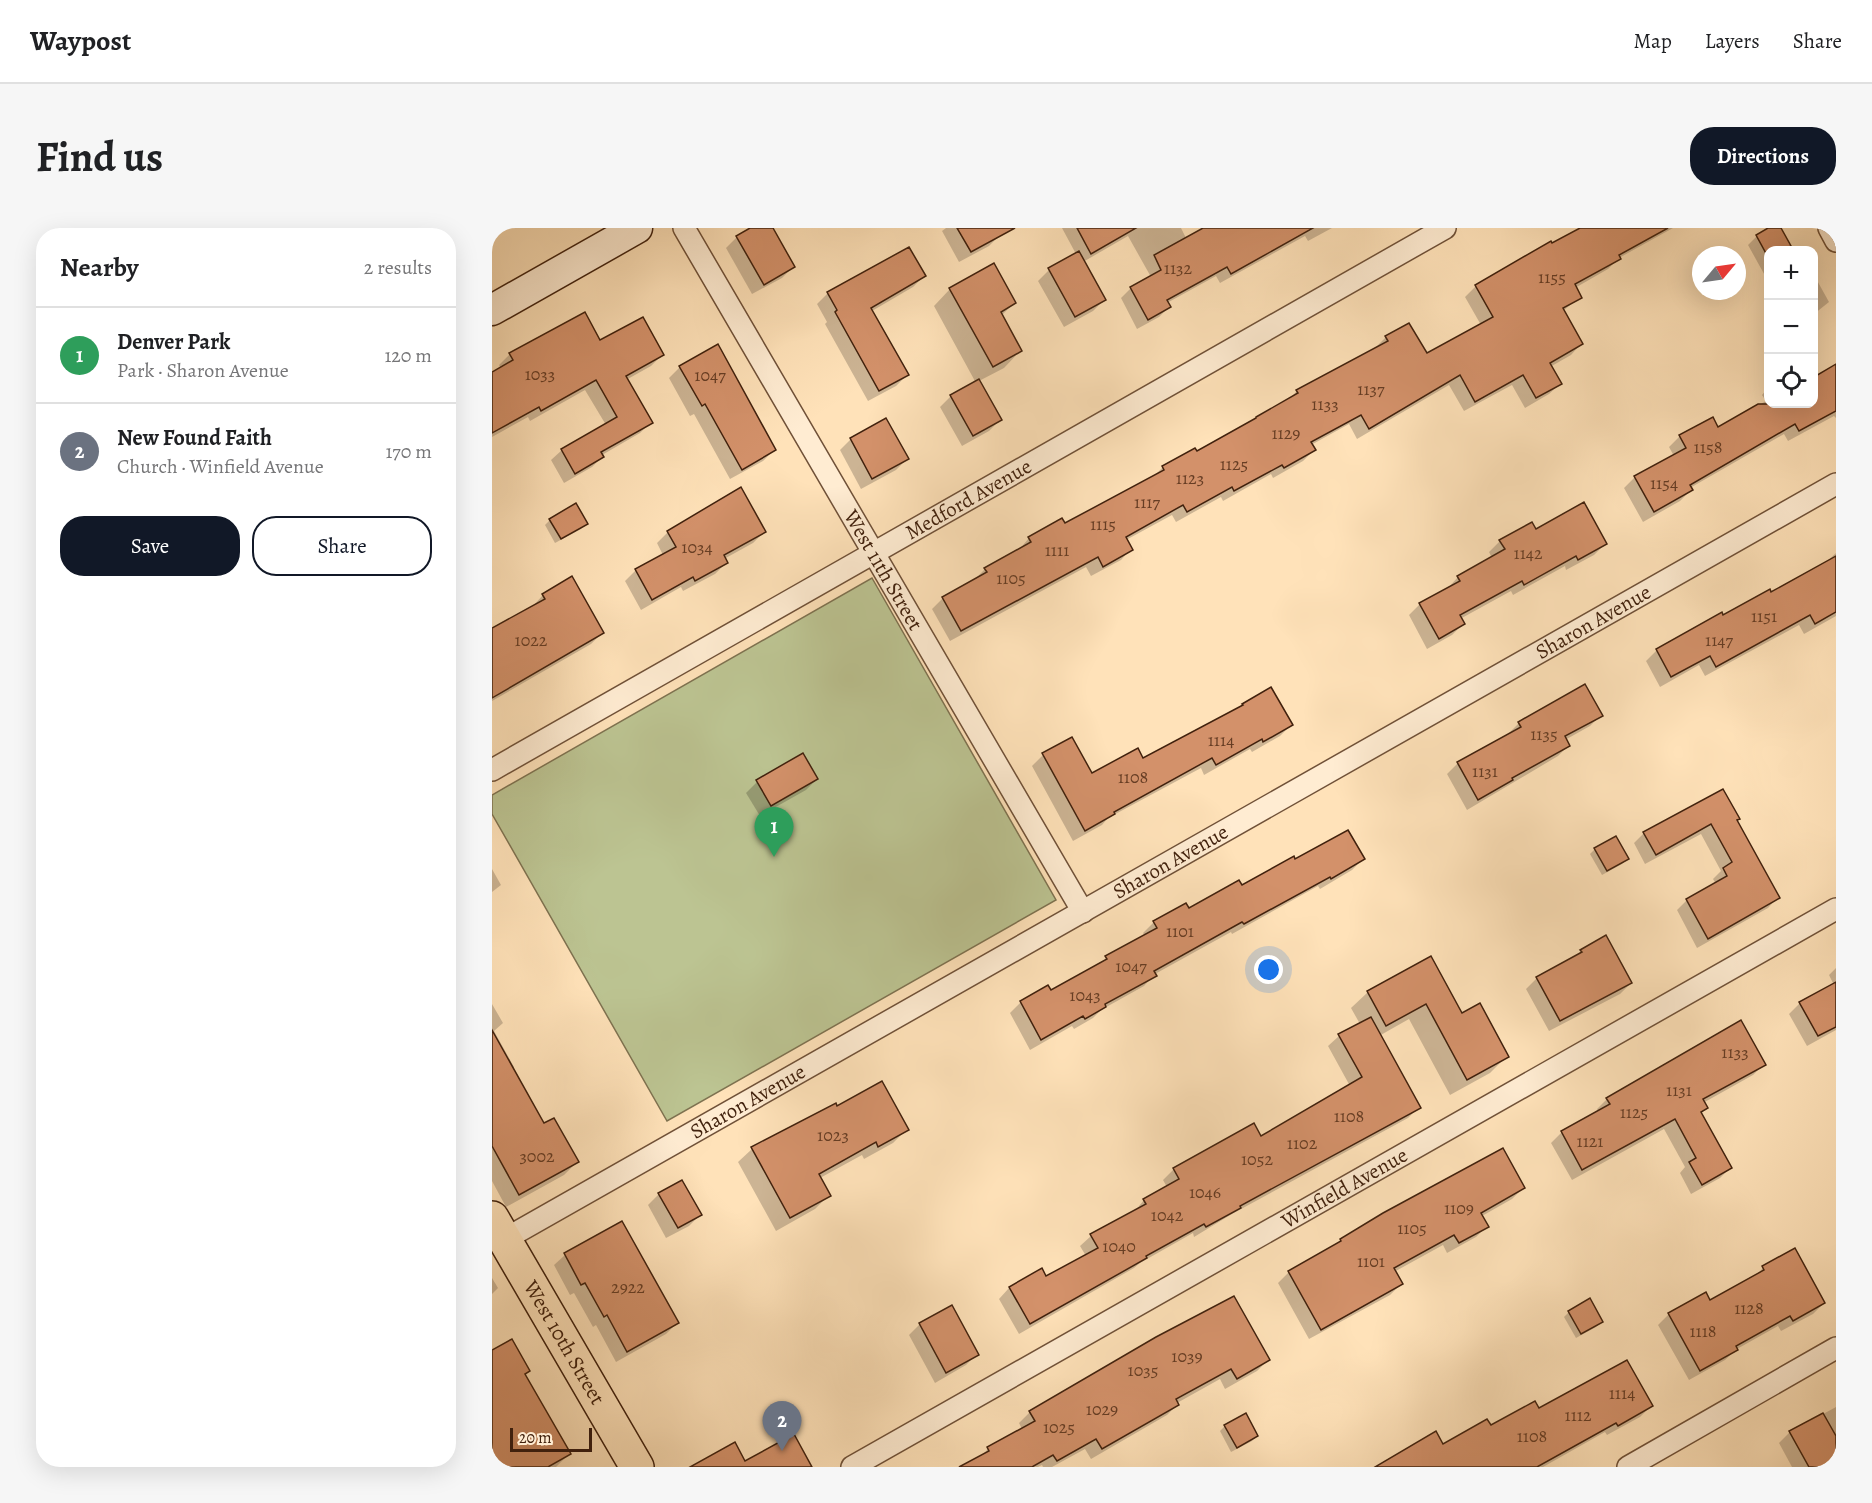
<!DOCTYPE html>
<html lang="en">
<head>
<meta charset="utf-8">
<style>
	body { margin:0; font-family:Alegreya,serif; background:#f6f6f6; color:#202124 }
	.controls { position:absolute; right:18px; top:18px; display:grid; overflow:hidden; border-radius:12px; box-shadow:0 6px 24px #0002 }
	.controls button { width:54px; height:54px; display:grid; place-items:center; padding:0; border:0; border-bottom:2px solid #e0e0e0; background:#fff; color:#202124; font:30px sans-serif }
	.compass { position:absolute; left:1200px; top:18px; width:54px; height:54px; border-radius:50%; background:#fff; box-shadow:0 6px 24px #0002; rotate:61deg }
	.scale { position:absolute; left:18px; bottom:15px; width:82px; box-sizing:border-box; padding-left:6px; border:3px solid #41210d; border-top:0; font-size:16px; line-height:21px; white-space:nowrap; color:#41210d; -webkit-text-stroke:4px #ffecd2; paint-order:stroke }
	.you { position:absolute; left:777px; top:742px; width:21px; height:21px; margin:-15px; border:4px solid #fff; border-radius:50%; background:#1a73e8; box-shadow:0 0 0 9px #1a73e833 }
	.badge { display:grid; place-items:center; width:39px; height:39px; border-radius:50%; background:#111827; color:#fff; font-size:20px; font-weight:700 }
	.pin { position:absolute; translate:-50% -50px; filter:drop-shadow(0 2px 3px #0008) }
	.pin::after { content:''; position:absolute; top:32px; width:21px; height:18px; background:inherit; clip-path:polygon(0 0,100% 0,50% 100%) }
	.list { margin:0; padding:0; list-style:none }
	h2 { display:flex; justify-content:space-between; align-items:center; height:78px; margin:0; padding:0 24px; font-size:26px }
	h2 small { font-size:20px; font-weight:400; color:#757577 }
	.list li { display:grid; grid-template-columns:39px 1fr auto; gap:18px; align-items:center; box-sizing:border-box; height:96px; padding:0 24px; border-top:2px solid #e0e0e0 }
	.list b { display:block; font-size:22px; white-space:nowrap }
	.list p { margin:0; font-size:20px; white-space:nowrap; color:#757577 }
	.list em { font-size:20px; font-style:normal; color:#757577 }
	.actions { display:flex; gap:12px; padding:18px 24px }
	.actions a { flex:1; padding:14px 0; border:2px solid #111827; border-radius:24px; text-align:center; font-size:21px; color:#111827 }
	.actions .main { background:#111827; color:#fff }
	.icon { flex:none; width:33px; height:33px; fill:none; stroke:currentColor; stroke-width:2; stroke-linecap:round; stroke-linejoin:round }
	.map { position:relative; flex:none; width:1344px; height:1239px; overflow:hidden; border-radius:24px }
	header { display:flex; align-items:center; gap:36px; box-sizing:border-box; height:84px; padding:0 30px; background:#fff; border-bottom:2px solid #e0e0e0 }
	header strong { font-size:28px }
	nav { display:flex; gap:33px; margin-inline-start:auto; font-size:21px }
	.intro { display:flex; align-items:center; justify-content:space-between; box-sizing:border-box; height:144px; padding:0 36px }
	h1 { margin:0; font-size:42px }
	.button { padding:15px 27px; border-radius:24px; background:#111827; color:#fff; font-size:21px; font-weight:700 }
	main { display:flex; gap:36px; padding:0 36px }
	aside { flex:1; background:#fff; border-radius:24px; box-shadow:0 6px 24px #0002 }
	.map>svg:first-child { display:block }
	.green { fill:#bcc492; stroke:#7e7250; stroke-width:1.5 }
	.shadow { fill:#0003 }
	.building { fill:#d3916a; stroke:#41210d; stroke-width:1.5 }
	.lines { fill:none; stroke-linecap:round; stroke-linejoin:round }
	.minor-casing { stroke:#705138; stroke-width:24 }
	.secondary-casing { stroke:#41210d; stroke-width:33 }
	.primary-casing { stroke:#41210d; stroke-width:36 }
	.minor { stroke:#ffecd2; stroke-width:21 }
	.secondary { stroke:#ffecd2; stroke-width:30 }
	.primary { stroke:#ffe2b9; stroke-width:33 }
	.labels { text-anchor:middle; stroke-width:5; stroke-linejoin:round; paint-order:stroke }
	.number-label { font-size:18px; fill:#663d24 }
	.street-label { font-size:21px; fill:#41210d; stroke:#ffecd2 }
</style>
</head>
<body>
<header>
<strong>Waypost</strong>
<nav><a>Map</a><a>Layers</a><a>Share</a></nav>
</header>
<div class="intro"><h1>Find us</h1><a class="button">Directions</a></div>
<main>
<aside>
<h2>Nearby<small>2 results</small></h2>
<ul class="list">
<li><span class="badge" style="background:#2e9e5b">1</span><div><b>Denver Park</b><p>Park · Sharon Avenue</p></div><em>120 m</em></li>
<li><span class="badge" style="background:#6b7280">2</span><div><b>New Found Faith</b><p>Church · Winfield Avenue</p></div><em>170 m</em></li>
</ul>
<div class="actions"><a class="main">Save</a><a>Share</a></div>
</aside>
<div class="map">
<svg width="1344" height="1239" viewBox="0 0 1344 1239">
	<rect width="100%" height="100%" fill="#ffe2b9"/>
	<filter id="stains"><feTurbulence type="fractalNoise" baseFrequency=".00333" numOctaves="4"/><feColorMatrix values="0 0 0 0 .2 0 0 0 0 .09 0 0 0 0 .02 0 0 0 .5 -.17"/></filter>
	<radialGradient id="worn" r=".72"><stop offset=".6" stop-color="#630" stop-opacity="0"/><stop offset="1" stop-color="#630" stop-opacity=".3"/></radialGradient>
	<path class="green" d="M380 350 564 672 175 893 0 586V567Z"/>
	<g class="shadow">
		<path d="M261 0H279L301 39 290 50 260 66 234 20 245 9Z"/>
		<path d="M454 0H504L508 7 497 18 467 34 450 3Z"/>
		<path d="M570 0H689L695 12 716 0H840L816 13 813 8 728 55 724 48 675 75 677 79 667 89 645 101 629 70 639 60 659 49 636 8 591 34 612 72 601 83 572 99 546 53 557 42 584 26Z"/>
		<path d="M1091 0H1181L1127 30 1116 41 1083 60 1088 69 1071 83 1089 116 1079 127 1058 139 1068 156 1057 166 1033 180 1020 157 972 183 957 157 865 211 857 196 819 217 822 222 811 233 781 250 779 246 731 273 729 269 684 294 680 287 634 312 639 321 629 332 599 348 594 339 458 413 440 381 451 370 482 352 493 341 526 323 537 310 572 297 660 250 671 239 702 222 704 225 795 173 805 163 883 120 894 109 934 127 989 97 973 69 984 58Z"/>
		<path d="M1279 0H1287L1299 22H1276V53L1256 17 1265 8Z"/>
		<path d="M1322 47 1337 74 1322 86Z"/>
		<path d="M432 48 421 59 380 83 415 147 404 158 376 173 333 96 335 94 325 76 336 65Z"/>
		<path d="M458 61 522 75 509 88 528 123 512 140 487 153 508 192 497 203 470 218 448 179 459 168 484 155 442 78Z"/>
		<path d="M92 86 108 114 170 127 159 138 134 152 159 194 148 205 110 227V229L100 239 72 255 59 232 70 222 114 197 93 162 38 193 36 189 0 209V146L9 141 7 137 18 126Z"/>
		<path d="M1344 138V190L1342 188 1296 213 1292 206 1198 260 1199 262 1188 273 1151 294 1132 260 1143 249 1182 228 1177 219 1188 208 1226 201 1274 173 1270 167 1276 160V176H1322V151Z"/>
		<path d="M188 139 282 222 271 233 238 251 202 186 198 188 177 150Z"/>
		<path d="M393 192 415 231 404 242 369 261 348 222 359 211Z"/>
		<path d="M58 292 94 295 89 301 63 315 53 297Z"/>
		<path d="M1043 303 1113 316 1102 327 1074 342 1073 338 1021 367 1019 363 968 391 971 396 960 407 935 421 917 387 928 376 955 361 966 349 1000 330 997 324 1008 313Z"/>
		<path d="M176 304H272L261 315 232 331 234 335 223 346 191 363 189 359 149 382 133 353 144 342 171 327 165 315Z"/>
		<path d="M1344 325V388L1312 406 1307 397 1213 448 1207 437 1168 459 1154 433 1165 422 1229 387 1231 389 1278 366 1330 338Z"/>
		<path d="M51 367 110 405 99 416 0 473V401L40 379Z"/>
		<path d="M779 461 799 497 788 508 760 524 758 521 712 547 709 540 616 590 610 597 581 613 540 538 551 527 580 511 600 547 651 532 746 481Z"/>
		<path d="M1109 487 1098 498 1073 512 1077 517 1066 528 975 582 955 546 966 535 1016 506 1027 495Z"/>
		<path d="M325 551 314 562 268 588 254 565 265 554Z"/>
		<path d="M1246 591 1244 593 1286 669 1276 680 1205 720 1185 682 1195 672 1224 656 1221 651 1229 643 1209 606 1153 636 1142 615 1152 605Z"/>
		<path d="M1103 621 1135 631 1130 636 1110 647 1098 626Z"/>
		<path d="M871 631 860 642 828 661 826 658 740 706 739 704 663 746 652 758 609 782 601 790 582 801 580 798 538 822 518 785 529 774 558 764 653 708 651 705 662 694 749 659 803 633Z"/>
		<path d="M0 641 9 657 0 664Z"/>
		<path d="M1089 723 1139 755 1128 766 1057 803 1034 761 1045 750 1082 730Z"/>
		<path d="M938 730 970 787 1015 828 998 845 958 867 917 791 887 808 927 879 916 890 740 986 702 1009 701 1005 648 1035 642 1040 527 1106 507 1071 517 1060 549 1042 554 1050 594 1028 588 1018 599 1008 642 984 652 972 675 959 671 952 682 941 768 910 858 858 836 818 847 808 868 796 859 780 876 764Z"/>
		<path d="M1344 740V802L1315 818 1297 786 1308 775 1342 757 1337 747Z"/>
		<path d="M0 776 11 795 2 803 22 839 20 841 51 897 85 934 72 947 14 979 0 953Z"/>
		<path d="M1272 836 1261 847 1211 875 1214 880 1208 886 1238 940 1228 950 1199 966 1188 945 1193 939 1172 901 1080 952 1059 915 1070 904 1106 884 1105 881 1115 871Z"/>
		<path d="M345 880 415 901 401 915 372 931 370 927 328 950 337 967 323 981 284 1003 246 934 260 921Z"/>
		<path d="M1031 960 1020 971 990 988 995 998 984 1009 955 1025 951 1017 902 1044 909 1056 898 1067 817 1111 786 1055 797 1044 841 1019 849 1012Z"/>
		<path d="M167 966 208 987 197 998 174 1010 156 977Z"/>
		<path d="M129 995 185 1095 174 1106 124 1134 104 1097 101 1099 82 1065 78 1067 62 1037 73 1027Z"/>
		<path d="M1271 1040 1332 1075 1321 1086 1289 1103 1286 1098 1245 1121 1233 1132 1197 1152 1166 1097 1177 1086 1218 1074 1261 1050Z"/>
		<path d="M0 1050 6 1060 0 1066Z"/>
		<path d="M1077 1084 1109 1093 1104 1099 1084 1110 1072 1089Z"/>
		<path d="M428 1096 485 1126 474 1137 443 1155 417 1107Z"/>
		<path d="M0 1124 32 1147 77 1226 64 1239H0Z"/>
		<path d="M776 1132 765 1143 733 1161 728 1151 685 1175 686 1176 675 1187 599 1231 593 1221 560 1239H551L550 1237 546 1239H471L486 1231 496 1221 530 1201 527 1195 538 1184Z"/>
		<path d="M1159 1178 1148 1189 1115 1207 1113 1204 1051 1239H885L998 1199Z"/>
		<path d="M1344 1179V1239H1300L1287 1215 1298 1204Z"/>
		<path d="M733 1198 765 1208 760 1213 739 1224 728 1203Z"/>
	</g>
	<g class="building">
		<path d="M258 0H281L303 39 272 57 244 8Z"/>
		<path d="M465 0H523L479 24Z"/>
		<path d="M585 0H644L599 26Z"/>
		<path d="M711 0H821L739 46 735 39 675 72 679 79 656 92 638 59 669 42 662 27Z"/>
		<path d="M1088 0H1176L1127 27 1129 31 1083 56 1090 70 1071 80 1091 116 1058 135 1070 156 1044 170 1031 147 983 174 968 147 877 201 869 187 819 214 824 222 792 240 790 237 742 263 740 259 695 284 691 277 634 309 641 322 611 339 606 329 469 403 450 369 495 344 492 340 539 314 536 309 570 290 573 295 672 242 670 238 703 220 705 223 764 190V189L806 165 804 162 896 113 893 108 917 95 935 125 1001 89 983 57 1059 13 1060 15Z"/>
		<path d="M1276 0H1289L1299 18 1291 22H1276V29L1264 7Z"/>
		<path d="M417 19 434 48 379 80 417 147 387 163 343 84 345 82 335 64Z"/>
		<path d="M587 23 614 72 583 89 556 40Z"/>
		<path d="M502 35 524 75 509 84 530 123 501 139 457 60Z"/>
		<path d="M93 84 108 112 151 89 172 127 134 148 161 195 109 224 112 229 83 246 69 221 125 189 104 152 49 183 47 179 0 205V144L21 132 17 125Z"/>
		<path d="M226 116 284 222 250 242 213 176 210 178 187 138Z"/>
		<path d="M1344 136V183L1307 203 1303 196 1198 257 1201 262 1162 284 1142 248 1194 220 1187 207 1221 189 1226 199 1266 176H1322V149Z"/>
		<path d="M487 151 510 192 481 208 458 167Z"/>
		<path d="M394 190 417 231 380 251 358 210Z"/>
		<path d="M249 259 274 304 232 327 236 335 203 353 201 349 160 372 143 341 184 319 175 303Z"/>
		<path d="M1092 274 1115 316 1086 332 1084 328 1032 357 1030 353 968 387 973 396 947 411 927 375 968 353 965 348 1013 321 1007 312 1040 294 1044 301Z"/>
		<path d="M84 275 96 296 69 311 57 291Z"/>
		<path d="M1344 328V384L1323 396 1318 387 1224 439 1218 428 1179 449 1164 421 1230 384 1231 387 1278 361 1279 364Z"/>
		<path d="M80 348 112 405 0 470V400L53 371 50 366Z"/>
		<path d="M1093 456 1111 488 1073 508 1078 518 1020 550 1021 552 986 572 965 534 1029 499 1026 494Z"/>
		<path d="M779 459 801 497 771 514 770 511 724 537 720 530 622 584 623 586 593 603 550 525 580 509 600 545 646 520 651 530 751 477 750 476Z"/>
		<path d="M311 525 326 551 279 578 264 552Z"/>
		<path d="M1231 561 1248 591 1245 592 1288 670 1216 711 1194 671 1235 648 1231 640 1240 634 1219 596 1164 627 1151 604Z"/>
		<path d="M856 602 873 631 839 651 838 649 752 696 750 694 662 743 665 748 613 776 614 779 593 791 591 788 549 812 528 773 556 757 559 762 615 731 613 728 665 700 661 693 694 675 697 680 747 652 750 657 802 628 803 631Z"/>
		<path d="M1124 608 1137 631 1115 643 1102 620Z"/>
		<path d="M1114 707 1140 755 1068 793 1044 749 1090 724 1088 722Z"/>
		<path d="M939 728 970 785 988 775 1017 829 975 852 934 776 894 798 875 763Z"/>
		<path d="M1344 754V799L1326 808 1307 774Z"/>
		<path d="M879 789 929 880 748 978 749 980 714 999 712 996 654 1028 655 1030 538 1096 517 1059 550 1040 554 1048 606 1020 598 1006 654 976 651 971 687 951 681 940 762 895 769 908 870 849 846 806Z"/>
		<path d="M1249 792 1274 837 1211 871 1216 880 1209 884 1240 940 1210 957 1197 934 1204 930 1183 891 1090 942 1069 903 1118 876 1114 870Z"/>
		<path d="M0 802 52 895 62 890 87 934 27 967 0 918Z"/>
		<path d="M390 853 417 902 386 919 384 914 327 946 339 968 298 990 259 919 344 875 345 878Z"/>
		<path d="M1011 920 1033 960 989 985 997 999 967 1015 962 1007 902 1040 911 1056 829 1102 796 1043 849 1013 848 1011 891 985Z"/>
		<path d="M190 952 210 987 186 1000 166 965Z"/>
		<path d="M130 993 187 1095 135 1124 115 1087 112 1089 93 1055 89 1057 72 1025Z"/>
		<path d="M1303 1020 1333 1075 1301 1093 1298 1088 1244 1118 1246 1122 1208 1143 1176 1085 1214 1064 1218 1072 1272 1042 1270 1038Z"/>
		<path d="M742 1068 778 1132 745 1151 739 1141 684 1171 687 1177 610 1221 604 1211 565 1233 561 1227 540 1239H467L497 1223 495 1219 543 1193 537 1183 664 1109Z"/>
		<path d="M1098 1070 1111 1094 1089 1106 1076 1083Z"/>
		<path d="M460 1077 487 1127 454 1145 427 1095Z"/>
		<path d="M20 1111 38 1143 33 1146 79 1226 56 1239H0V1122Z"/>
		<path d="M1135 1132 1161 1178 1126 1198 1124 1195 1045 1239H883L944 1203 951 1216 995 1191 999 1197 1043 1173 1047 1180Z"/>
		<path d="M754 1185 766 1208 745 1220 732 1197Z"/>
		<path d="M1331 1185 1344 1208V1239H1317L1297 1203Z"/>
		<path d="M302 1206 320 1239H198L243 1214 253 1233Z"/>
	</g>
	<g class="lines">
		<defs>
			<g id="minor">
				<path id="s1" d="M192 0 591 684"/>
				<path d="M1337 0 1344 13"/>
				<path id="s2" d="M0 542 953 0"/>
				<path id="s3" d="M13 1011 1344 256"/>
				<path id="s4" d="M360 1239 1344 681"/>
				<path d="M1136 1239 1344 1120"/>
			</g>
			<path id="secondary" d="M0 82 145 0"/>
			<g id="primary">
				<path id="s5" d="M0 990 145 1239"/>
			</g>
		</defs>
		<use href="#minor" class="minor-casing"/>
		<use href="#secondary" class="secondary-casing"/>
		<use href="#primary" class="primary-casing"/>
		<use href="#minor" class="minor"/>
		<use href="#secondary" class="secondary"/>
		<use href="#primary" class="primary"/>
	</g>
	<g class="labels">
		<g class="number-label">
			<text x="686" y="46">1132</text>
			<text x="1060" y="55">1155</text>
			<text x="48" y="152">1033</text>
			<text x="218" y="153">1047</text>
			<text x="879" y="167">1137</text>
			<text x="833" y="182">1133</text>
			<text x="794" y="211">1129</text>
			<text x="1216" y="225">1158</text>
			<text x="742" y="242">1125</text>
			<text x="698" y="256">1123</text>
			<text x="1172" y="261">1154</text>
			<text x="655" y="280">1117</text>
			<text x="611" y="302">1115</text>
			<text x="205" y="325">1034</text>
			<text x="565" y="328">1111</text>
			<text x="1036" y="331">1142</text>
			<text x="519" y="356">1105</text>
			<text x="1272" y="394">1151</text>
			<text x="39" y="418">1022</text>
			<text x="1227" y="418">1147</text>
			<text x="1052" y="512">1135</text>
			<text x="729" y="518">1114</text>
			<text x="993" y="549">1131</text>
			<text x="641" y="555">1108</text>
			<text x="688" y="709">1101</text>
			<text x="639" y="744">1047</text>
			<text x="593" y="773">1043</text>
			<text x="1243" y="830">1133</text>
			<text x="1187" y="868">1131</text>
			<text x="1142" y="890">1125</text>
			<text x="857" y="894">1108</text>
			<text x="341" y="913">1023</text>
			<text x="1098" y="919">1121</text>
			<text x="810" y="921">1102</text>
			<text x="45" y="934">3002</text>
			<text x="765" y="937">1052</text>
			<text x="713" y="970">1046</text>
			<text x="967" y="986">1109</text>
			<text x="675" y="993">1042</text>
			<text x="920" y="1006">1105</text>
			<text x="627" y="1024">1040</text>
			<text x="879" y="1039">1101</text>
			<text x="136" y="1065">2922</text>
			<text x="1257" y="1086">1128</text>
			<text x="1211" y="1109">1118</text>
			<text x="695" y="1134">1039</text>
			<text x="651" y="1148">1035</text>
			<text x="1130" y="1171">1114</text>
			<text x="610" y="1187">1029</text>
			<text x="1086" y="1193">1112</text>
			<text x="567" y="1205">1025</text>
			<text x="1040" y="1214">1108</text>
		</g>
		<g class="street-label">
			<text dy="7" stroke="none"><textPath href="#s2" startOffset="548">Medford Avenue</textPath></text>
			<text dy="7" stroke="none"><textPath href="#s1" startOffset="396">West 11th Street</textPath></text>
			<text dy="7" stroke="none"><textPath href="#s3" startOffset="1251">Sharon Avenue</textPath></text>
			<text dy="7" stroke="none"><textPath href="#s3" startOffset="765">Sharon Avenue</textPath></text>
			<text dy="7" stroke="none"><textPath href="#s3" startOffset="279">Sharon Avenue</textPath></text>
			<text dy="7" stroke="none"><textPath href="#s4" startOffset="566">Winfield Avenue</textPath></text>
			<text dy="7" stroke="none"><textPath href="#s5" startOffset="144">West 10th Street</textPath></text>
		</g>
	</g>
	<rect width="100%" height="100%" filter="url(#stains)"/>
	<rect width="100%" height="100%" fill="url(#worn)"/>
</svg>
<div class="controls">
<button>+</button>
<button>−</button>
<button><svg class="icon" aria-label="locate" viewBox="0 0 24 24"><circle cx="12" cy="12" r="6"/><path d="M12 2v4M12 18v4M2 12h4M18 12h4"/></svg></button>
</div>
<svg class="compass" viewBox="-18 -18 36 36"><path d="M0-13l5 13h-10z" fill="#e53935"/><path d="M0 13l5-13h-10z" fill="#757577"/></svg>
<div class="scale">20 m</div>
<div class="you"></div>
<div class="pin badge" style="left:282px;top:629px;background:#2e9e5b">1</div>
<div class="pin badge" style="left:290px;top:1223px;background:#6b7280">2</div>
</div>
</main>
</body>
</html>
